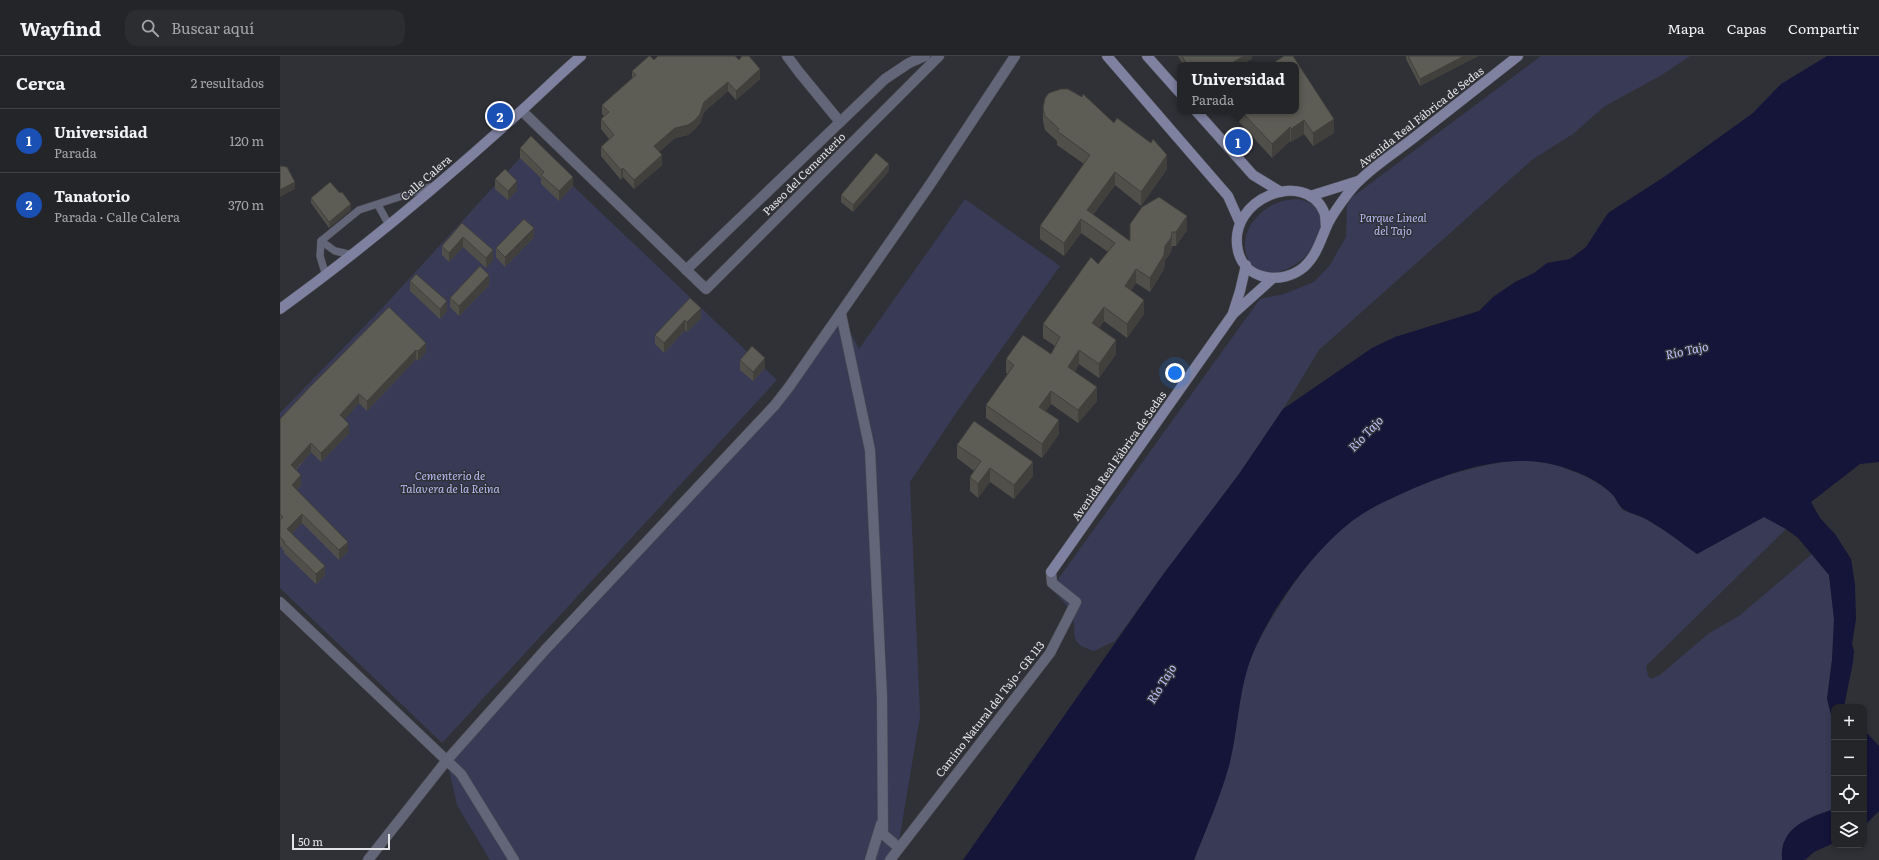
<!DOCTYPE html>
<html lang="es">
<head>
<meta charset="utf-8">
<style>
	body { margin:0; font-family:Literata,serif; background:#2c2d31; color:#f1f3f6 }
	.controls { position:absolute; right:12px; bottom:12px; display:grid; overflow:hidden; border-radius:8px; box-shadow:0 2px 6px #0003 }
	.controls button { width:36px; height:36px; display:grid; place-items:center; padding:0; border:0; border-bottom:1px solid #414246; background:#242529; color:#f1f3f6; font:20px sans-serif }
	.scale { position:absolute; left:12px; bottom:10px; width:98px; box-sizing:border-box; padding-left:4px; border:2px solid #e3e4e7; border-top:0; font-size:11px; line-height:14px; white-space:nowrap; color:#e3e4e7; -webkit-text-stroke:3px #303137; paint-order:stroke }
	.you { position:absolute; left:895px; top:317px; width:14px; height:14px; margin:-10px; border:3px solid #fff; border-radius:50%; background:#1a73e8; box-shadow:0 0 0 6px #1a73e833 }
	.badge { display:grid; place-items:center; width:26px; height:26px; border-radius:50%; background:#d4b635; color:#fff; font-size:13px; font-weight:700 }
	.pin { position:absolute; translate:-50% -50%; border:2px solid #fff; box-shadow:0 1px 4px #0006 }
	.popup { position:absolute; left:897px; top:6px; width:122px; height:52px; box-sizing:border-box; display:grid; place-content:center; border-radius:8px; background:#242529; filter:drop-shadow(0 1px 3px #0005); font-size:13px; white-space:nowrap; color:#a3a5a8 }
	.popup b { font-size:15px; color:#f1f3f6 }
	.popup::after { content:''; position:absolute; left:50%; top:100%; margin-left:-8px; border:8px solid transparent; border-top-color:#242529 }
	.list { margin:0; padding:0; list-style:none }
	h2 { display:flex; justify-content:space-between; align-items:center; height:52px; margin:0; padding:0 16px; font-size:17px }
	h2 small { font-size:13px; font-weight:400; color:#a3a5a8 }
	.list li { display:grid; grid-template-columns:26px 1fr auto; gap:12px; align-items:center; box-sizing:border-box; height:64px; padding:0 16px; border-top:1px solid #414246 }
	.list b { display:block; font-size:15px; white-space:nowrap }
	.list p { margin:0; font-size:13px; white-space:nowrap; color:#a3a5a8 }
	.list em { font-size:13px; font-style:normal; color:#a3a5a8 }
	.icon { flex:none; width:22px; height:22px; fill:none; stroke:currentColor; stroke-width:2; stroke-linecap:round; stroke-linejoin:round }
	.map { position:relative; flex:none; width:1599px; height:804px; overflow:hidden }
	header { display:flex; align-items:center; gap:24px; box-sizing:border-box; height:56px; padding:0 20px; background:#242529; border-bottom:1px solid #414246 }
	header strong { font-size:19px }
	nav { display:flex; gap:22px; margin-inline-start:auto; font-size:14px }
	.search { width:280px; height:36px; background:#2c2d31; display:flex; align-items:center; gap:10px; box-sizing:border-box; padding:0 14px; border-radius:12px; color:#a3a5a8; font-size:15px }
	main { display:flex }
	aside { flex:1; background:#242529 }
	.map>svg:first-child { display:block }
	.green { fill:#393b56 }
	.water { fill:#151439 }
	.lines { fill:none; stroke-linecap:round; stroke-linejoin:round }
	.lane-casing { stroke:#4d4e53; stroke-width:8 }
	.street-casing { stroke:#4d4e53; stroke-width:11 }
	.secondary-casing { stroke:#4d4e53; stroke-width:11 }
	.lane { stroke:#636578; stroke-width:7 }
	.street { stroke:#636578; stroke-width:10 }
	.secondary { stroke:#7e81a0; stroke-width:10 }
	.wall { fill:#504f49 }
	.shaded-wall { fill:#41403c }
	.building { fill:#5d5c55; stroke:#41403c }
	.labels { text-anchor:middle; stroke-width:3; stroke-linejoin:round; paint-order:stroke }
	.street-label { font-size:11px; fill:#e3e4e7; stroke:#303137 }
	.park-label { font-size:11px; font-style:italic; fill:#b6bcf4; stroke:#303137 }
	.water-label { font-size:12px; font-style:italic; fill:#bec4fc; stroke:#303137 }
</style>
</head>
<body>
<header>
<strong>Wayfind</strong>
<div class="search"><svg class="icon" aria-label="search" viewBox="0 0 24 24"><circle cx="10" cy="10" r="6"/><path d="M15 15l6 6"/></svg>Buscar aquí</div>
<nav><a>Mapa</a><a>Capas</a><a>Compartir</a></nav>
</header>
<main>
<aside>
<h2>Cerca<small>2 resultados</small></h2>
<ul class="list">
<li><span class="badge" style="background:#1a4fb4">1</span><div><b>Universidad</b><p>Parada</p></div><em>120 m</em></li>
<li><span class="badge" style="background:#1a4fb4">2</span><div><b>Tanatorio</b><p>Parada · Calle Calera</p></div><em>370 m</em></li>
</ul>
</aside>
<div class="map">
<svg width="1599" height="804" viewBox="0 0 1599 804">
	<rect width="100%" height="100%" fill="#303137"/>
	<g class="green">
		<path d="M1261 0H1410L1380 20 1325 50 1293 78 1253 103 1039 294 1003 353 959 418 882 520 835 585 814 595C784 586 800 577 791 557 787 548 778 540 771 533L980 243 1004 238 1034 226 1050 209 1066 181 1067 149 1071 142Z"/>
		<path d="M251 90 497 324 162 687 0 532V357L107 247Z"/>
		<path d="M685 143 780 210 674 360 630 426 640 660 618 791 610 804H210L177 749 167 704 519 317 561 258 579 293Z"/>
		<path d="M1018 143 1034 148C1038 154 1042 160 1042 168 1042 191 1014 216 991 217 964 218 959 185 972 167 985 150 998 144 1018 143Z"/>
		<path d="M1231 405H1253L1276 409 1307 421 1322 430 1334 440 1342 454 1364 462 1390 478 1417 498 1484 461 1506 473 1366 610 1368 620 1371 623 1380 619 1428 578 1459 560 1532 498 1549 519 1554 563 1552 604 1547 643 1554 670V753L1533 760 1503 787 1502 804H914C926 773 940 742 948 710 957 680 957 648 965 618 973 594 985 572 999 551 1017 521 1039 492 1066 469 1106 436 1180 412 1231 405Z"/>
	</g>
	<g class="water">
		<path d="M1547 0H1599V406L1580 408 1531 446 1540 462 1555 478 1571 503 1575 529 1576 563 1572 588 1574 595 1573 606 1564 651H1554V670L1547 643 1552 604 1554 563 1549 519 1518 482 1506 473 1484 461 1417 498C1400 486 1384 473 1366 463 1359 459 1351 458 1345 454 1339 451 1337 444 1333 439 1319 424 1295 414 1275 409 1222 396 1167 417 1119 439 1101 447 1081 457 1066 470 1029 501 992 552 973 597 958 633 959 672 949 710 940 742 926 773 914 804H683L882 520 959 418 1003 353 1092 292 1115 281 1199 255 1213 241 1235 226 1254 217 1267 207 1290 203 1306 191 1328 157 1384 121 1473 57 1501 28Z"/>
		<path d="M1584 674 1599 690V755L1584 770V730L1586 724Z"/>
		<path d="M1554 753V787L1534 796 1525 804H1502C1499 771 1528 762 1554 753Z"/>
	</g>
	<g class="lines">
		<defs>
			<g id="lane">
				<path d="M98 149 109 169"/>
				<path d="M41 185 55 195 73 199"/>
				<path d="M46 220 40 200 41 185 79 154 153 130"/>
			</g>
			<g id="street">
				<path d="M507 0 519 16 560 66"/>
				<path d="M242 55 426 233 659 0"/>
				<path d="M406 214 605 23 629 7 645 0"/>
				<path d="M561 258 590 394 602 641 603 778 618 791"/>
				<path d="M0 546 181 718 234 804"/>
				<path d="M88 804 167 704 265 594 495 349 509 331 649 130 735 0"/>
				<path d="M590 804 601 768"/>
				<path d="M610 804 770 597 796 546 772 527 771 516"/>
			</g>
			<g id="secondary">
				<path d="M827 0 948 140 960 167"/>
				<path d="M867 0 900 37"/>
				<path d="M916 55 973 119 1001 136"/>
				<path d="M1030 140 1078 125"/>
				<path d="M1046 171C1045 166 1046 160 1044 156 1026 112 946 142 958 195 965 225 1003 229 1024 211 1036 200 1040 186 1046 172 1050 161 1070 133 1079 125 1094 110 1114 97 1131 84 1167 56 1202 28 1238 0"/>
				<path d="M0 253C84 192 164 125 241 55 261 37 280 18 301 0"/>
				<path d="M953 257 960 235 966 209"/>
				<path d="M771 516 953 258 993 222"/>
			</g>
		</defs>
		<use href="#lane" class="lane-casing"/>
		<use href="#street" class="street-casing"/>
		<use href="#secondary" class="secondary-casing"/>
		<use href="#lane" class="lane"/>
		<use href="#street" class="street"/>
		<use href="#secondary" class="secondary"/>
	</g>
	<g class="wall">
		<path d="M898 0H972V3L961 9H903Z"/>
		<path d="M1126 0H1198L1140 30 1126 3Z"/>
		<path d="M374 4H459L480 23 456 44 448 35 424 56 420 67 415 73 408 79 395 82 379 96 382 109 354 133 343 121 341 124 321 100V91L329 83 321 73V63L324 60 322 58V49L352 22V15Z"/>
		<path d="M763 52 834 67 887 113 861 150 835 129 813 159 850 185V168L907 174 896 190H892L891 196 885 204 884 213 870 236 856 227 851 234 864 258 847 282 824 265 819 272 836 298 819 322 799 308 795 315 817 345 798 367 771 348 766 355 779 378 762 402 706 362V349L728 318 726 317V303L771 298 775 290 763 282V268L818 208 828 196 801 177 784 200 760 183V170L804 108 777 89V85L765 74 763 65Z"/>
		<path d="M951 55H1016L1054 77 1033 90 1024 78 1011 86 1010 85 992 102 951 57Z"/>
		<path d="M240 92 293 130 279 145 261 128V122L240 102Z"/>
		<path d="M609 115 573 156 561 146V139Z"/>
		<path d="M215 123 237 134 228 144 215 133Z"/>
		<path d="M31 142 71 154 49 172 31 147Z"/>
		<path d="M182 167 213 204 206 212 183 191 169 206 162 199V190Z"/>
		<path d="M254 181 225 211 216 201V192Z"/>
		<path d="M130 225 167 255 160 263 130 235Z"/>
		<path d="M209 229 179 260 170 251V242Z"/>
		<path d="M410 242 421 262 407 276 405 274 384 297 375 288V279Z"/>
		<path d="M109 251 146 296 138 305 136 303 87 355 79 347 64 364 69 377 41 406 31 396 16 414 21 429 17 434 68 495 59 504 22 467 12 478 45 519 36 528 4 497V495L0 490V363Z"/>
		<path d="M460 304 485 312 473 325 460 314Z"/>
		<path d="M677 389 753 420 734 443 710 426 698 442 690 435V421L694 415 677 402Z"/>
	</g>
	<g class="shaded-wall">
		<path d="M964 0H972V3L961 9H948Z"/>
		<path d="M1184 0H1198L1140 30V23Z"/>
		<path d="M480 13V23L456 44V35Z"/>
		<path d="M448 26V35L424 56 420 67 415 73 408 79 395 82 374 100V90Z"/>
		<path d="M1054 63V77L1033 90V77Z"/>
		<path d="M1024 64V78L1011 86V73Z"/>
		<path d="M1010 71V85L992 102V88Z"/>
		<path d="M382 99V109L354 133V124Z"/>
		<path d="M887 99V113L861 150V136Z"/>
		<path d="M609 108V115L573 156V149Z"/>
		<path d="M343 112V121L341 124V114Z"/>
		<path d="M835 116V129L807 167V154Z"/>
		<path d="M293 121V130L279 145V135Z"/>
		<path d="M237 125V134L228 144V135Z"/>
		<path d="M15 126V133L0 141V134Z"/>
		<path d="M71 148V154L49 172V166Z"/>
		<path d="M907 160V174L896 190V176Z"/>
		<path d="M801 163V177L784 200V187Z"/>
		<path d="M254 172V181L225 211V201Z"/>
		<path d="M892 176 891 196 885 204 884 213 870 236V222Z"/>
		<path d="M183 181V191L169 206V197Z"/>
		<path d="M213 194V204L206 212V202Z"/>
		<path d="M856 213V227L845 244V230Z"/>
		<path d="M209 219V229L179 260V250Z"/>
		<path d="M864 244V258L847 282V268Z"/>
		<path d="M167 245V255L160 263V253Z"/>
		<path d="M824 251V265L812 281V267Z"/>
		<path d="M421 252V262L407 276V266Z"/>
		<path d="M405 264V274L384 297V287Z"/>
		<path d="M836 284V298L819 322V308Z"/>
		<path d="M146 287V296L138 305V295Z"/>
		<path d="M136 294V303L87 355V345Z"/>
		<path d="M799 294V308L788 324V311Z"/>
		<path d="M485 302V312L473 325V316Z"/>
		<path d="M817 331V345L798 367V354Z"/>
		<path d="M771 335V348L759 365V351Z"/>
		<path d="M79 338V347L60 369V359Z"/>
		<path d="M779 364V378L762 402V388Z"/>
		<path d="M69 368V377L41 406V397Z"/>
		<path d="M31 387V396L11 418V409Z"/>
		<path d="M753 406V420L734 443V429Z"/>
		<path d="M710 412V426L698 442V428Z"/>
		<path d="M21 419V429L12 439V429Z"/>
		<path d="M22 458V467L7 483V473Z"/>
		<path d="M68 486V495L59 504V494Z"/>
		<path d="M45 510V519L36 528V518Z"/>
	</g>
	<g class="building">
		<path d="M369 0H370L374 4 378 0H455L459 4 462 0H469L480 13 456 35 448 26 424 46 420 58 415 64 408 69 395 72 374 90 382 99 354 124 343 112 341 114 321 91 334 79 321 63 329 56 322 49 356 19 352 15Z"/>
		<path d="M902 0H964L948 9H907Z"/>
		<path d="M1004 0H1013L1054 63 1033 77 1024 64 1011 73 1010 71 992 88 961 55H1016V9H990Z"/>
		<path d="M1128 0H1184L1140 23Z"/>
		<path d="M781 33H788L802 41 803 38 834 67 837 62 871 87 873 83 887 99 861 136 835 116 807 154 850 185V168L862 151 879 141 907 160 896 176H892L891 182 885 190 884 199 870 222 856 213 845 230 864 244 847 268 824 251 812 267 836 284 819 308 799 294 788 311 817 331 798 354 771 335 759 351 779 364 762 388 706 349 734 309 726 303 743 279 771 298 780 281 763 268 811 201 818 208 835 187 801 163 784 187 760 170 810 99 777 75 779 73 765 60 763 52 765 42 769 37Z"/>
		<path d="M251 80 293 121 279 135 261 119 264 116 240 92Z"/>
		<path d="M596 97 609 108 573 149 561 139Z"/>
		<path d="M0 110 7 111 15 126 0 134Z"/>
		<path d="M225 113 237 125 228 135 215 123Z"/>
		<path d="M50 126 60 137 62 136 71 148 49 166 31 142Z"/>
		<path d="M244 163 254 172 225 201 216 192Z"/>
		<path d="M182 167 213 194 206 202 183 181 169 197 162 190Z"/>
		<path d="M200 210 209 219 179 250 170 242Z"/>
		<path d="M136 218 167 245 160 253 130 225Z"/>
		<path d="M410 242 421 252 407 266 405 264 384 287 375 279Z"/>
		<path d="M109 251 146 287 138 295 136 294 87 345 79 338 60 359 69 368 41 397 31 387 11 409 21 419 12 429 68 486 59 494 22 458 7 473 45 510 36 518 4 487 5 486 0 481V464L3 461 0 458V363L29 332Z"/>
		<path d="M472 290 485 302 473 316 460 304Z"/>
		<path d="M694 365 753 406 734 429 710 412 698 428 690 421 701 405 677 389Z"/>
	</g>
	<g class="labels">
		<g class="street-label">
			<text transform="translate(1141 61) rotate(-38)" y="4">Avenida Real Fábrica de Sedas</text>
			<text transform="translate(524 118) rotate(-45)" y="4">Paseo del Cementerio</text>
			<text transform="translate(146 122) rotate(-41)" y="4">Calle Calera</text>
			<text transform="translate(839 400) rotate(-55)" y="4">Avenida Real Fábrica de Sedas</text>
			<text transform="translate(710 653) rotate(-52)" y="4">Camino Natural del Tajo - GR 113</text>
		</g>
		<g class="park-label">
			<text x="1113" y="166">Parque Lineal<tspan x="1113" dy="13">del Tajo</tspan></text>
			<text x="170" y="424">Cementerio de<tspan x="170" dy="13">Talavera de la Reina</tspan></text>
		</g>
		<g class="water-label">
			<text transform="translate(1407 295) rotate(-12)" y="4">Río Tajo</text>
			<text transform="translate(1086 378) rotate(-46)" y="4">Río Tajo</text>
			<text transform="translate(882 628) rotate(-58)" y="4">Río Tajo</text>
		</g>
	</g>
</svg>
<div class="controls">
<button>+</button>
<button>−</button>
<button><svg class="icon" aria-label="locate" viewBox="0 0 24 24"><circle cx="12" cy="12" r="6"/><path d="M12 2v4M12 18v4M2 12h4M18 12h4"/></svg></button>
<button><svg class="icon" aria-label="layers" viewBox="0 0 24 24"><path d="M12 4l9 5-9 5-9-5zM3 14l9 5 9-5"/></svg></button>
</div>
<div class="scale">50 m</div>
<div class="you"></div>
<div class="pin badge" style="left:958px;top:86px;background:#1a4fb4">1</div>
<div class="popup"><b>Universidad</b>Parada</div>
<div class="pin badge" style="left:220px;top:60px;background:#1a4fb4">2</div>
</div>
</main>
</body>
</html>
